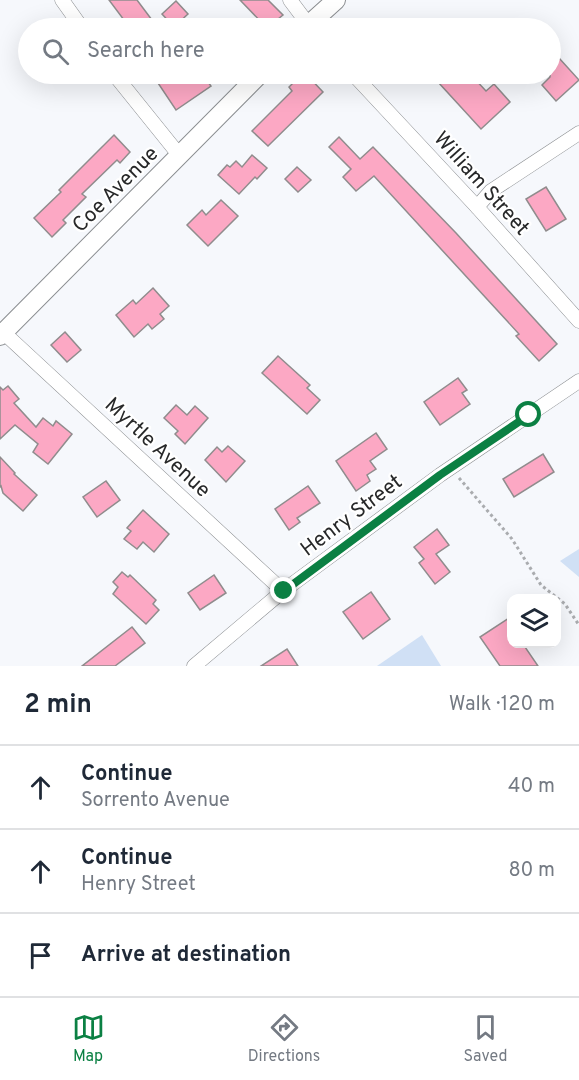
<!DOCTYPE html>
<html lang="en">
<head>
<meta charset="utf-8">
<style>
	body { margin:0; font-family:Overpass,sans-serif; background:#f2f2f3; color:#1f2937 }
	.controls { position:absolute; right:18px; bottom:18px; display:grid; overflow:hidden; border-radius:12px; box-shadow:0 6px 24px #0002 }
	.controls button { width:54px; height:54px; display:grid; place-items:center; padding:0; border:0; border-bottom:2px solid #e0e1e3; background:#fff; color:#1f2937; font:30px sans-serif }
	.stop { position:absolute; width:18px; height:18px; margin:-14px; border:4px solid #0b8043; border-radius:50%; background:#fff }
	.stop.end { background:#0b8043; border-color:#fff; box-shadow:0 2px 6px #0008 }
	.list { margin:0; padding:0; list-style:none }
	h2 { display:flex; justify-content:space-between; align-items:center; height:78px; margin:0; padding:0 24px; font-size:26px }
	h2 small { font-size:20px; font-weight:400; color:#747a83 }
	.list li { display:grid; grid-template-columns:39px 1fr auto; gap:18px; align-items:center; box-sizing:border-box; height:84px; padding:0 24px; border-top:2px solid #e0e1e3 }
	.list b { display:block; font-size:22px; white-space:nowrap }
	.list p { margin:0; font-size:20px; white-space:nowrap; color:#747a83 }
	.list em { font-size:20px; font-style:normal; color:#747a83 }
	.icon { flex:none; width:33px; height:33px; fill:none; stroke:currentColor; stroke-width:2; stroke-linecap:round; stroke-linejoin:round }
	.map { position:relative; flex:none; width:579px; height:666px; overflow:hidden }
	.search { position:absolute; background:#fff; box-shadow:0 6px 24px #0002; left:18px; right:18px; top:18px; height:66px; display:flex; align-items:center; gap:15px; box-sizing:border-box; padding:0 21px; border-radius:33px; color:#747a83; font-size:22px }
	.sheet { height:330px; background:#fff }
	nav { display:flex; justify-content:space-around; align-items:center; box-sizing:border-box; height:84px; border-top:2px solid #e0e1e3; background:#fff; font-size:16px; color:#747a83 }
	nav a { display:grid; justify-items:center; gap:3px }
	nav .on { color:#0b8043 }
	.map>svg:first-child { display:block }
	.green { fill:#d0e0f5 }
	.building { fill:#fca8c4; stroke:#908c8d; stroke-width:1.5 }
	.lines { fill:none; stroke-linecap:round; stroke-linejoin:round }
	.minor-casing { stroke:#8b8e91; stroke-width:15 }
	.tertiary-casing { stroke:#8b8e91; stroke-width:20 }
	.path { stroke:#aaacaf; stroke-width:3; stroke-dasharray:3 3; stroke-linecap:butt }
	.minor { stroke:#fff; stroke-width:14 }
	.tertiary { stroke:#fff; stroke-width:18 }
	.route { stroke:#0b8043; stroke-width:8 }
	.labels { text-anchor:middle; stroke-width:4.5; stroke-linejoin:round; paint-order:stroke }
	.street-label { font-size:21px; fill:#272829; stroke:#fff }
</style>
</head>
<body>
<div class="map">
<svg width="579" height="666" viewBox="0 0 579 666">
	<rect width="100%" height="100%" fill="#f6f8fc"/>
	<g class="green">
		<path d="M579 549V577L560 561Z"/>
		<path d="M422 635 441 666H377Z"/>
	</g>
	<g class="building">
		<path d="M109 0H137L158 28H130Z"/>
		<path d="M240 0H268L283 15 267 28Z"/>
		<path d="M176 1 188 14 174 27 162 14Z"/>
		<path d="M559 58 579 80 556 101 542 85 550 77V66Z"/>
		<path d="M152 74H202L211 86 176 110Z"/>
		<path d="M302 74 304 76 306 74 323 92 268 146 252 131 292 91 289 87Z"/>
		<path d="M447 74H457L466 83 473 77 486 91 494 84 510 102 481 129 438 82Z"/>
		<path d="M114 135 130 152 120 163 117 160 82 194 86 197 63 220 66 223 52 237 34 218 61 192 59 190Z"/>
		<path d="M339 137 360 159 373 147 456 233 557 344 539 361 516 336 519 334 374 176 356 191 343 177 351 169 329 147Z"/>
		<path d="M252 155 267 168 257 179 255 177 239 194 218 175 227 165 230 167 236 161 242 167Z"/>
		<path d="M297 167 311 180 298 192 285 179Z"/>
		<path d="M546 187 566 219 546 231 526 199Z"/>
		<path d="M221 200 238 216 208 246 187 225 202 210 206 215Z"/>
		<path d="M153 288 169 306 160 314 164 319 152 329 148 324 134 337 116 315 133 300 136 304Z"/>
		<path d="M65 332 81 350 67 362 51 345Z"/>
		<path d="M278 356 310 385 307 388 320 400 307 414 262 373Z"/>
		<path d="M458 378 467 390 462 393 470 404 440 425 424 402Z"/>
		<path d="M8 386 19 399 14 403 36 427 43 418 53 426 56 421 72 434 48 464 33 452 38 444 15 425 0 439V387L3 390Z"/>
		<path d="M176 405 187 415 195 406 208 418 185 444 175 434 178 431 164 418Z"/>
		<path d="M376 433 387 449 370 461 376 469 367 475 370 481 356 491 336 461Z"/>
		<path d="M228 446 245 461 226 482 205 460 217 447 222 452Z"/>
		<path d="M543 454 554 472 514 497 503 479Z"/>
		<path d="M0 457 15 473 14 474 37 495 23 511 3 493 1 486 0 487Z"/>
		<path d="M106 481 120 500 97 517 83 497Z"/>
		<path d="M308 486 320 503 297 518 300 522 289 530 275 509Z"/>
		<path d="M143 510 169 534 154 552 143 542 137 549 124 539 131 531 127 528Z"/>
		<path d="M437 529 449 545 436 554 450 572 435 584 419 563 424 559 414 547Z"/>
		<path d="M122 572 128 577 130 575 156 600 153 604 159 610 146 624 113 594 118 587 113 582Z"/>
		<path d="M214 575 226 593 200 610 188 593Z"/>
		<path d="M371 592 390 619 363 639 343 612Z"/>
		<path d="M512 616V644H523L538 666H500L480 637Z"/>
		<path d="M132 627 145 643 115 666H82Z"/>
		<path d="M287 649 298 666H261Z"/>
	</g>
	<g class="lines">
		<defs>
			<g id="minor">
				<path d="M62 0 82 28"/>
				<path d="M290 0 311 28"/>
				<path d="M114 74 180 156"/>
				<path d="M353 74 477 207 579 321"/>
				<path d="M477 207 491 191 579 133"/>
				<path d="M4 333 283 591"/>
				<path d="M194 666 283 591 440 475 579 381"/>
			</g>
			<g id="tertiary">
				<path d="M305 28 336 0"/>
				<path d="M0 336 260 74"/>
			</g>
		</defs>
		<use href="#minor" class="minor-casing"/>
		<use href="#tertiary" class="tertiary-casing"/>
		<path class="path" d="M459 478 512 539 541 585 565 604 579 625"/>
		<use href="#minor" class="minor"/>
		<use href="#tertiary" class="tertiary"/>
	</g>
	<g class="lines">
		<path class="route" d="M284 591 440 475 529 415"/>
	</g>
	<g class="labels">
		<g class="street-label">
			<text transform="translate(482 183) rotate(48)" y="7">William Street</text>
			<text transform="translate(115 189) rotate(-45)" y="7">Coe Avenue</text>
			<text transform="translate(158 447) rotate(43)" y="7">Myrtle Avenue</text>
			<text transform="translate(351 515) rotate(-37)" y="7">Henry Street</text>
		</g>
	</g>
</svg>
<div class="controls">
<button><svg class="icon" aria-label="layers" viewBox="0 0 24 24"><path d="M12 4l9 5-9 5-9-5zM3 14l9 5 9-5"/></svg></button>
</div>
<div class="stop" style="left:529px;top:415px"></div>
<div class="stop end" style="left:284px;top:591px"></div>
<div class="search"><svg class="icon" aria-label="search" viewBox="0 0 24 24"><circle cx="10" cy="10" r="6"/><path d="M15 15l6 6"/></svg>Search here</div>
</div>
<section class="sheet">
<h2>2 min<small>Walk · 120 m</small></h2>
<ul class="list">
<li><svg class="icon" aria-label="ahead" viewBox="0 0 24 24"><path d="M12 20V5M6 11l6-6 6 6"/></svg><div><b>Continue</b><p>Sorrento Avenue</p></div><em>40 m</em></li>
<li><svg class="icon" aria-label="ahead" viewBox="0 0 24 24"><path d="M12 20V5M6 11l6-6 6 6"/></svg><div><b>Continue</b><p>Henry Street</p></div><em>80 m</em></li>
<li><svg class="icon" aria-label="arrive" viewBox="0 0 24 24"><path d="M6 21V4h12l-3 4 3 4H6"/></svg><div><b>Arrive at destination</b></div></li>
</ul>
</section>
<nav>
<a class="on"><svg class="icon" aria-label="map" viewBox="0 0 24 24"><path d="M3 6l6-2 6 2 6-2v14l-6 2-6-2-6 2zM9 4v14M15 6v14"/></svg>Map</a>
<a><svg class="icon" aria-label="directions" viewBox="0 0 24 24"><path d="M12 3l9 9-9 9-9-9zM9 14v-3h6M13 9l2 2-2 2"/></svg>Directions</a>
<a><svg class="icon" aria-label="saved" viewBox="0 0 24 24"><path d="M7 4h10v16l-5-4-5 4z"/></svg>Saved</a>
</nav>
</body>
</html>
